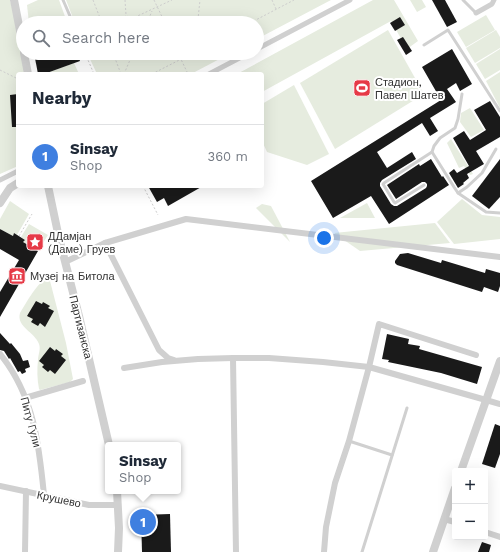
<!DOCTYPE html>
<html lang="en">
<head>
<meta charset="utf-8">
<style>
	body { margin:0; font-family:"Work Sans",sans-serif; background:#f2f2f3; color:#1f2937 }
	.controls { position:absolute; right:12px; bottom:12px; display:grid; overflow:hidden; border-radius:4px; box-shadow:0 4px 16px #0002 }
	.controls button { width:36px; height:36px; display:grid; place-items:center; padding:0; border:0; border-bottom:1px solid #e0e1e3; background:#fff; color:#1f2937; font:20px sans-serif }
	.you { position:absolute; left:324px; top:238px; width:14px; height:14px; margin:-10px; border:3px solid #fff; border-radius:50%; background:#1a73e8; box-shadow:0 0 0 6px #1a73e833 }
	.badge { display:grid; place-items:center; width:26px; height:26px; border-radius:50%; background:#e63946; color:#fff; font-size:13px; font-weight:700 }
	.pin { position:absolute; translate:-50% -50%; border:2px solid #fff; box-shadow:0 1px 4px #0006 }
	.popup { position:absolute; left:105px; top:442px; width:76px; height:52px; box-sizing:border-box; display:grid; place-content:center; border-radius:4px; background:#fff; filter:drop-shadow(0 1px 3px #0005); font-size:13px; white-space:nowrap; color:#747a83 }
	.popup b { font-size:15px; color:#1f2937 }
	.popup::after { content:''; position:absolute; left:50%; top:100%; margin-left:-8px; border:8px solid transparent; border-top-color:#fff }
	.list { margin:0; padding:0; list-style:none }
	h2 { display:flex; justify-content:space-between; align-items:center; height:52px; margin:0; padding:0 16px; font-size:17px }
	h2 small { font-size:13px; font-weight:400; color:#747a83 }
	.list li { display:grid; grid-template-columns:26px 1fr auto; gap:12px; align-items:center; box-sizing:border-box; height:64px; padding:0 16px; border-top:1px solid #e0e1e3 }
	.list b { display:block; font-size:15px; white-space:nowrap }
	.list p { margin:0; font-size:13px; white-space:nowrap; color:#747a83 }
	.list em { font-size:13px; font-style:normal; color:#747a83 }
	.icon { flex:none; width:22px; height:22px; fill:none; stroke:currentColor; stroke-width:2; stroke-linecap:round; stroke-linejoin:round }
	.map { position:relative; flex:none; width:500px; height:552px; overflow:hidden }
	.search { position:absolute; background:#fff; box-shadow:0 4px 16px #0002; left:16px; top:16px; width:248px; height:44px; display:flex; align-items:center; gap:10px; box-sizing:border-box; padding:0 14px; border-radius:22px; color:#747a83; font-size:15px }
	.panel { position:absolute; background:#fff; box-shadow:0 4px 16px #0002; left:16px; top:72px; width:248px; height:116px; border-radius:4px }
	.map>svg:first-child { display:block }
	.green { fill:#e6ecdf }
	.building { fill:#1a1a1a }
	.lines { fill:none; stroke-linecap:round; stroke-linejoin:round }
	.path { stroke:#cdcdcd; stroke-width:1; stroke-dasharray:2 2; stroke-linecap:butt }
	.service { stroke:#d0d0d0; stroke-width:3 }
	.pedestrian { stroke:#d0d0d0; stroke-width:5 }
	.minor { stroke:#d0d0d0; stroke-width:6 }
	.tertiary { stroke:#d0d0d0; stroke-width:8 }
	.labels { text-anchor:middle; stroke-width:4; stroke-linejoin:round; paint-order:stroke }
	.poi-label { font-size:11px; fill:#333; stroke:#fff; text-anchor:start }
	.street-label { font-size:11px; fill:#333; stroke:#fff }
</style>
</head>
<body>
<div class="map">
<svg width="500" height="552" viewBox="0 0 500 552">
	<rect width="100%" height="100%" fill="#fff"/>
	<g class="green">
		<path d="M0 0H10L16 22 25 74H18V166L0 174Z"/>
		<path d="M38 0H59L67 22 29 23 27 5Z"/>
		<path d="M66 0H331L257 39V23H100L97 16 81 23H75Z"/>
		<path d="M373 0H394L418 41 407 49 391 21 262 92V74H237Z"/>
		<path d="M410 0H422L426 7 417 12Z"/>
		<path d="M486 15 495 30 466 47 457 32Z"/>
		<path d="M388 30 424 94 335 149 300 83Z"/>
		<path d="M496 30 500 37V48L475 63 466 48Z"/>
		<path d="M500 49V70L485 79 476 64Z"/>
		<path d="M104 53H231L191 74H97L90 59Z"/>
		<path d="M74 63 79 74H44Z"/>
		<path d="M500 72V108L486 81Z"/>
		<path d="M294 85 329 154 307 165 267 152 262 141V104Z"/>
		<path d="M470 108 484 130 471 137 460 122 461 113Z"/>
		<path d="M451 139 473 174 470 175 464 166 459 168 447 143Z"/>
		<path d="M462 199 482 215 500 217V239L454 244 437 222Z"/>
		<path d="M10 201 29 214 17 235 14 233 13 236 0 229V219Z"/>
		<path d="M367 203 375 218H340Z"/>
		<path d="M262 204 271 206 290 242 256 208Z"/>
		<path d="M435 223 450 243 360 251 334 233Z"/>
		<path d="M29 224 48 235 38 251 23 242 25 240 21 237Z"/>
		<path d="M49 277 66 343 73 379 70 382 40 390 39 389C37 379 37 369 38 360 38 355 41 349 39 344 35 332 16 327 20 313 27 302 37 282 49 277Z"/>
	</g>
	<g class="building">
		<path d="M432 0H445L457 22 447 27Z"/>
		<path d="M400 17 405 25 395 31 390 23Z"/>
		<path d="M403 37 412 51 406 55 397 40Z"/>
		<path d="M452 49 472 84 460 91 456 83 447 89 456 102 430 118 438 131 430 136 422 123 377 152 387 168 412 152 416 159 382 180 380 183V186L391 204 394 206H397L426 188 427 186V184L425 182H422L396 199 387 185 419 164 420 166 431 159 442 177 443 176 449 185 389 224 371 196 333 218 311 181 441 100 422 67Z"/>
		<path d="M34 53H77L80 61 44 74H38Z"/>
		<path d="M18 94V127H12L10 95Z"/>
		<path d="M490 101 500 117V137L476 151 484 164 467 174 469 178 463 183 464 184 458 188 449 173 454 169 457 173 469 166 453 138 464 131 470 140 486 130 474 110Z"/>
		<path d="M500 159V197L489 209 472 196Z"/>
		<path d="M148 186H203L168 206 164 198 157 202Z"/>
		<path d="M0 229 13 236 14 233 25 240 23 242 38 251 0 317V292L19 260 0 249Z"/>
		<path d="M408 253 441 263 442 260 485 273 486 269 500 273V286L498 292 484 287 482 292 397 265 395 263V261L400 254Z"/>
		<path d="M36 301 42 304 43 302 50 306 48 308 54 311 45 327 40 323 38 326 31 322 33 319 27 316Z"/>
		<path d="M0 333 10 344 11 343 20 354 23 361 28 360 30 367 25 369 26 372 22 374 20 371 18 372 10 358 9 359 4 351 0 350Z"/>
		<path d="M387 334 409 339 408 344 420 346 419 349 482 367 477 384 441 373 388 362 389 360 382 359Z"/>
		<path d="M50 347 55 351 56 349 63 354 61 356 66 360 55 374 50 370 48 372 42 367 44 365 39 361Z"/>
		<path d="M495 424 500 426V454L495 468 482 464Z"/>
		<path d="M170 514 171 552H142L141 515Z"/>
		<path d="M482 542 491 545 489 552H478Z"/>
	</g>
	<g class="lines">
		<g class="path">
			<path d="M93 0 102 23"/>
			<path d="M125 0 126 15"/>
			<path d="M154 0 165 23"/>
			<path d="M272 0 276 9"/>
			<path d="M131 19 172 0"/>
			<path d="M120 23 121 18 126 16 130 17 132 23"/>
			<path d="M147 23 152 11"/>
			<path d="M195 23 198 19 200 0"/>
			<path d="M250 23 294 0"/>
			<path d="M85 53 94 74"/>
			<path d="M113 53 121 74"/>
			<path d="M178 53 188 74"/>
			<path d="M0 70 18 79"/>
			<path d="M124 74 133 53"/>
			<path d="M152 74 193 53"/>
			<path d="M143 186 158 215"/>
			<path d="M19 236 32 214"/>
		</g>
		<g class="service">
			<path d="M63 0 73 23"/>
			<path d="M463 0 476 13"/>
			<path d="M424 45 448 30 500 111"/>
			<path d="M462 94 458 119 455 128 440 138 434 146 432 152 454 187 458 193 486 212 500 213"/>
			<path d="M424 185 395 203 394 202 383 184 384 183 432 152"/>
			<path d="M458 193 467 187 482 173 496 149"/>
			<path d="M349 441 392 455"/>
			<path d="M362 552 407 408"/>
		</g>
		<g class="pedestrian">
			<path d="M476 13 492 4 494 0"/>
			<path d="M257 49 350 0"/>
			<path d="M209 74 249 53"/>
			<path d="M0 180 18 171"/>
		</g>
		<g class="minor">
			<path d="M105 243 159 350 168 358 174 360"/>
			<path d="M65 262 105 243 186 219 500 257"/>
			<path d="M0 354C34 396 39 444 44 495"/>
			<path d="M233 358 236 552"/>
			<path d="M124 368 162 362 198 359 233 358H269L323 362 369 367 486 400 500 404"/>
			<path d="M25 398 83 381"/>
			<path d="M0 486 89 505H118"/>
			<path d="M444 519 455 522"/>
			<path d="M485 532 500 537"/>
			<path d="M25 552 26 491"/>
			<path d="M324 552 326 527 335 483 349 441 369 367 379 324 476 355"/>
		</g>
		<g class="tertiary">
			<path d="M14 0 23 46"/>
			<path d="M24 53 28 74"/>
			<path d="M48 186 59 238 79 316 109 445"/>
			<path d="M0 203 10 188 18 183"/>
			<path d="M461 471 500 361"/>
			<path d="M117 491 119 528 118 552"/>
			<path d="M433 552 455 488"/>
		</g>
	</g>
	<defs>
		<symbol id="stadium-square" viewBox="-11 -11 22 22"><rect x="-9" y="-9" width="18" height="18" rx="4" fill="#e63946" stroke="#fff"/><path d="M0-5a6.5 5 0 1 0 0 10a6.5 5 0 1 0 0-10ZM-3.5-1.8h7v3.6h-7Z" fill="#fff"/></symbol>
		<symbol id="sight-square" viewBox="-11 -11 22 22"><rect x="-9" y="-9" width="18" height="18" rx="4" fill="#e63946" stroke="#fff"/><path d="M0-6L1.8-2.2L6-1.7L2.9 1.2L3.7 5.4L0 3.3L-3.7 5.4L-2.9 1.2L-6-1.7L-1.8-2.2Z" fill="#fff"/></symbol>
		<symbol id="museum-square" viewBox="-11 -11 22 22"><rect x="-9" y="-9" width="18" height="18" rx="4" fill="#e63946" stroke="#fff"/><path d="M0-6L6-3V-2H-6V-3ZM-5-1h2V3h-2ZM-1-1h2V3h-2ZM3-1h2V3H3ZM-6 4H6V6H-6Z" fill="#fff"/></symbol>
	</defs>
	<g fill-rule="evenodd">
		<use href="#stadium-square" x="352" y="78" width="20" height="20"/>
		<use href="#sight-square" x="25" y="232" width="20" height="20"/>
		<use href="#museum-square" x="7" y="266" width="20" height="20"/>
	</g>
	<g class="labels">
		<g class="poi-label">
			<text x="375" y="86">Стадион,<tspan x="375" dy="13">Павел Шатев</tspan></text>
			<text x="48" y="240">ДДамјан<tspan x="48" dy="13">(Даме) Груев</tspan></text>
			<text x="30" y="280">Музеј на Битола</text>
		</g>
		<g class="street-label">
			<text transform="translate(81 327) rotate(76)" y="4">Партизанска</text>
			<text transform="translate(31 422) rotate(75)" y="4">Питу Гули</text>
			<text transform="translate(59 499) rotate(12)" y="4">Крушево</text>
		</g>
	</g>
</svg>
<div class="controls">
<button>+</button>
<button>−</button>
</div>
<div class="you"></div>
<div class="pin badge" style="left:143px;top:522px;background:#3f7fe0">1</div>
<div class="popup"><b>Sinsay</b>Shop</div>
<div class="search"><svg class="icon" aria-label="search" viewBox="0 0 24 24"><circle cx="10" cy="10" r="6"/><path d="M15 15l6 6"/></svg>Search here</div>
<section class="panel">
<h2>Nearby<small></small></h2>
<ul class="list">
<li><span class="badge" style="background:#3f7fe0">1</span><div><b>Sinsay</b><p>Shop</p></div><em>360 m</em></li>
</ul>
</section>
</div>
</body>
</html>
